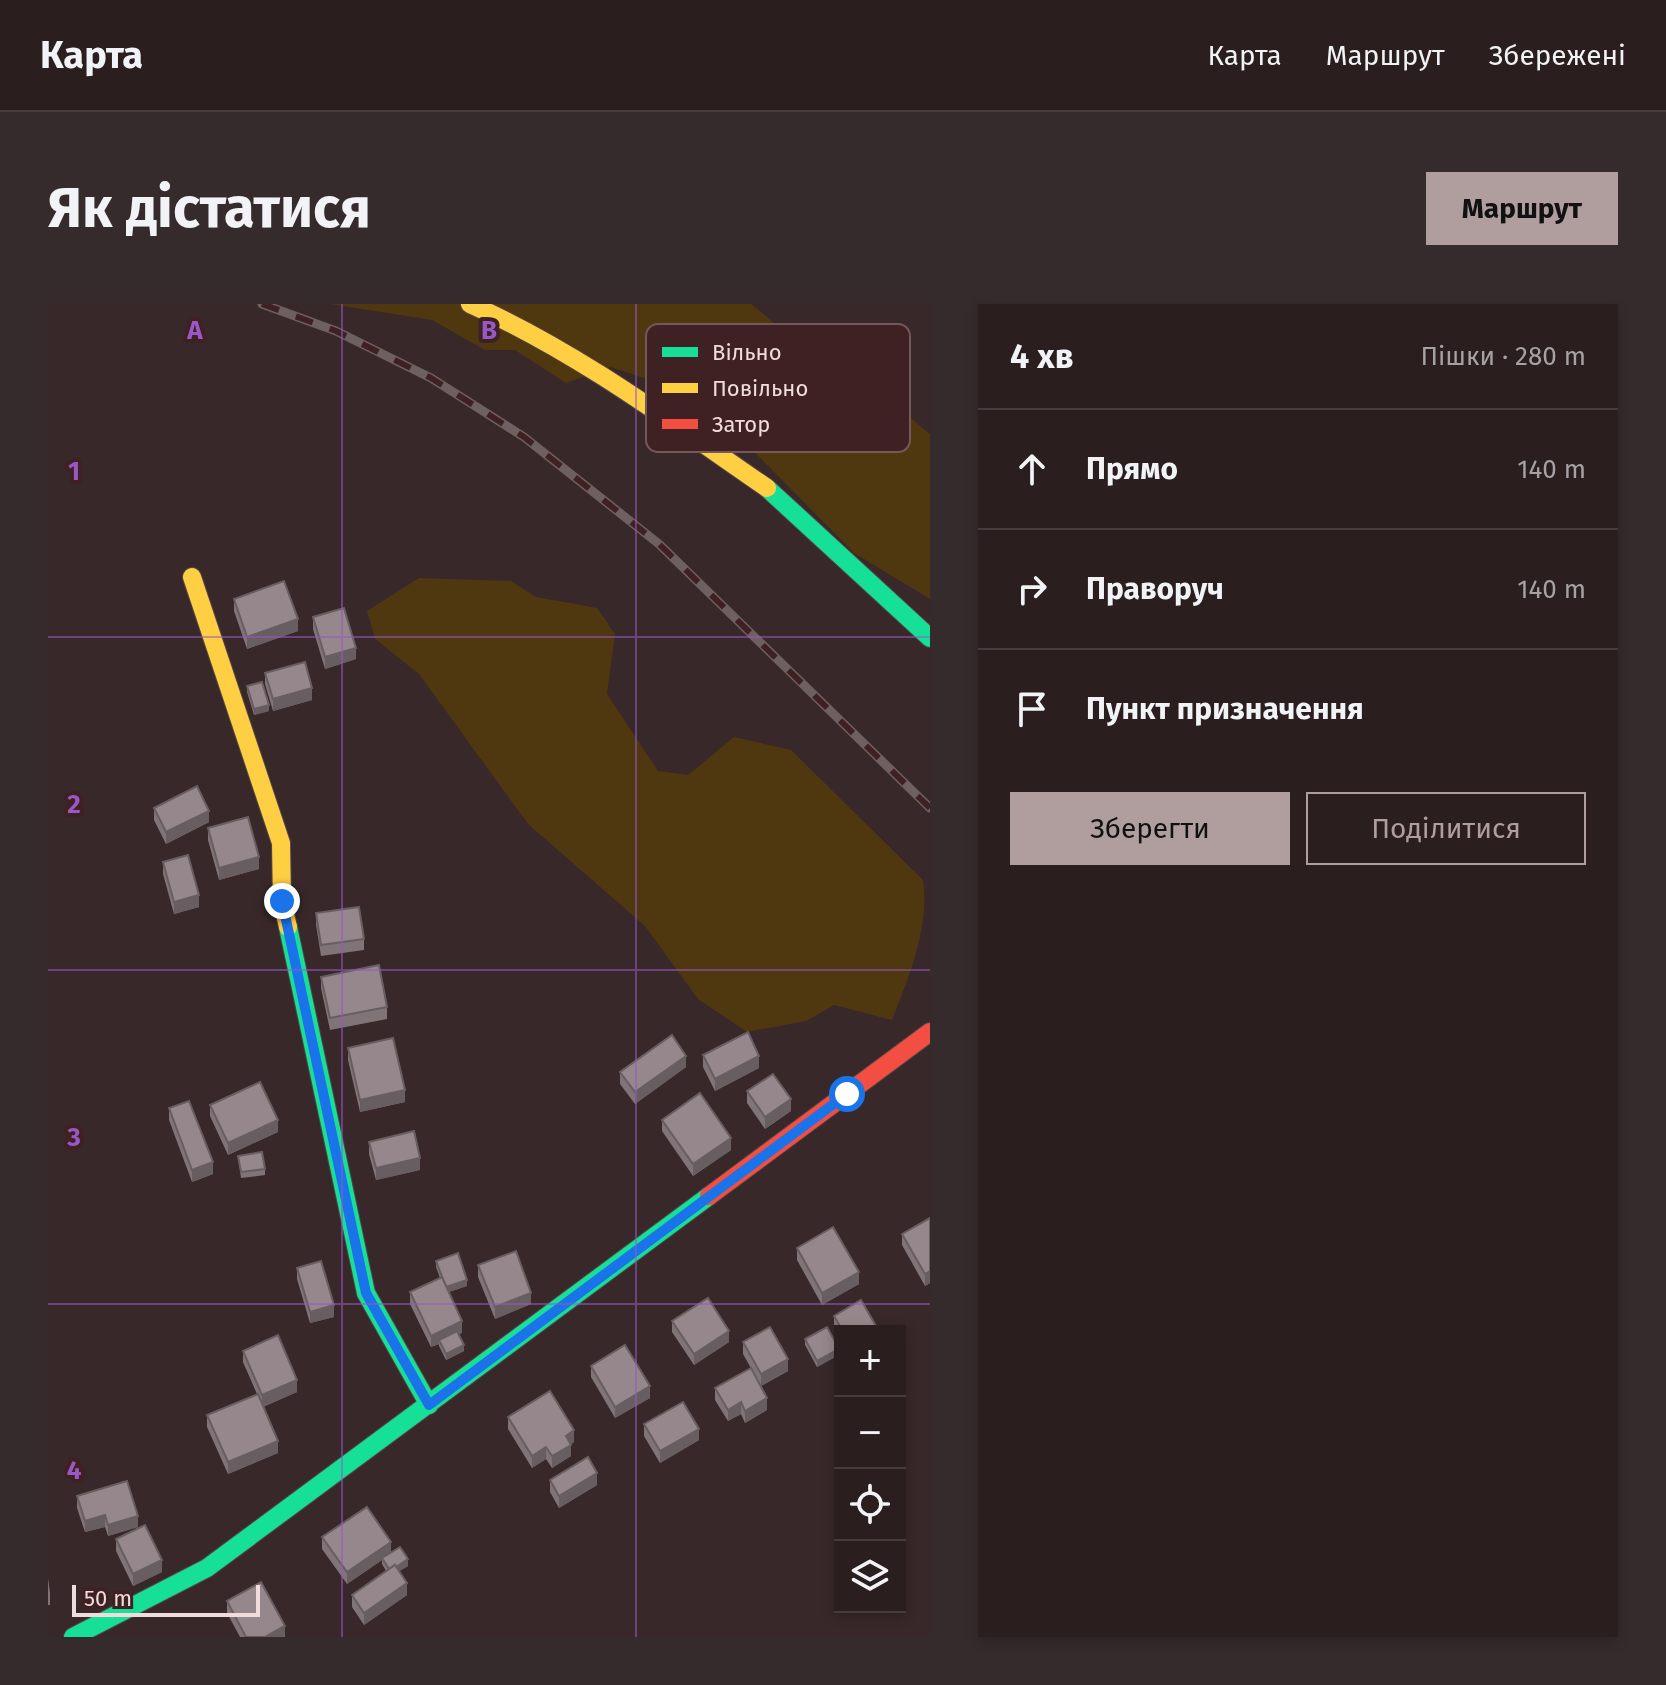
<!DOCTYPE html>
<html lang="uk">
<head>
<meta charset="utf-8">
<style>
	body { margin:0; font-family:"Fira Sans",sans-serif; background:#362b2c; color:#f1f3f6 }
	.controls { position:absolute; right:24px; bottom:24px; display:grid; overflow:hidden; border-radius:0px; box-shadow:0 4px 12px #0003 }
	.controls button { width:72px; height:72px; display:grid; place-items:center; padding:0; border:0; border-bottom:2px solid #463c3d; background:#2a1e1f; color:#f1f3f6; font:40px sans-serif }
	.scale { position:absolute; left:24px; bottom:20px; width:188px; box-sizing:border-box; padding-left:8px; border:4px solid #f1dcdd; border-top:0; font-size:22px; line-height:28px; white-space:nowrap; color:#f1dcdd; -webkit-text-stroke:6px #3f2123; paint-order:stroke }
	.stop { position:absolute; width:24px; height:24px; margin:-18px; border:6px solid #1a73e8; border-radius:50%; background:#fff }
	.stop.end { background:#1a73e8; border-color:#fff; box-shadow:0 2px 8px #0008 }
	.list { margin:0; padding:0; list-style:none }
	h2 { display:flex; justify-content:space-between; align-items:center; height:104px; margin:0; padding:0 32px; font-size:34px }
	h2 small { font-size:26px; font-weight:400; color:#a5a2a4 }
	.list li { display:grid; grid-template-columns:52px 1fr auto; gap:24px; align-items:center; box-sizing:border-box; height:120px; padding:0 32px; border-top:2px solid #463c3d }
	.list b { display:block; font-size:30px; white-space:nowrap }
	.list em { font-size:26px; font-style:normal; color:#a5a2a4 }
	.actions { display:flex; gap:16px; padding:24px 32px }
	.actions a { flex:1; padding:18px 0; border:2px solid #b09d9e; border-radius:0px; text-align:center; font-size:28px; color:#b09d9e }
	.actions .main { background:#b09d9e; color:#111 }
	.icon { flex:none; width:44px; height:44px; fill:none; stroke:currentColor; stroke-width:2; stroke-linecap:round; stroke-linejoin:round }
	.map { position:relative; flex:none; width:882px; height:1333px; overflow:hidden; border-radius:0px }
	header { display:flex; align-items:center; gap:48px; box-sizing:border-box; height:112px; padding:0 40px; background:#2a1e1f; border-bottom:2px solid #463c3d }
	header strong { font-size:38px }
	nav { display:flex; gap:44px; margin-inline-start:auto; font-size:28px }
	.intro { display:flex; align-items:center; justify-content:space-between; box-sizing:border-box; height:192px; padding:0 48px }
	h1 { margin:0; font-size:56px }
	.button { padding:20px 36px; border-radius:0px; background:#b09d9e; color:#111; font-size:28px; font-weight:700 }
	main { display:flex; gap:48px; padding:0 48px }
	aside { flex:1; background:#2a1e1f; border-radius:0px; box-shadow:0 4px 12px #0003 }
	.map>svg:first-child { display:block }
	.green { fill:#4f3810 }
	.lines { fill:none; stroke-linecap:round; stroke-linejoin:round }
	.fast-casing { stroke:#554647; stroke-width:20 }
	.slow-casing { stroke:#554647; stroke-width:20 }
	.jam-casing { stroke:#554647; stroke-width:20 }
	.fast { stroke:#16e098; stroke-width:18 }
	.slow { stroke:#ffcf43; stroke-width:18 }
	.jam { stroke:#f24e42; stroke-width:18 }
	.rail-casing { stroke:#6e6060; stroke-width:9 }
	.rail { stroke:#3f2123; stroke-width:6; stroke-dasharray:18; stroke-linecap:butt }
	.wall { fill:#807478 }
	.shaded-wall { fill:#685e61 }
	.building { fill:#95878b; stroke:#685e61; stroke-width:2 }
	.route { stroke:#1a73e8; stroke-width:10 }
	.grid { fill:none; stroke:#9858c6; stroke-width:2; stroke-opacity:0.55 }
	.key { fill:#3f2123; stroke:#74595b; stroke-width:2 }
	.key-label { font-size:22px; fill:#f1dcdd }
	.grid-label { font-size:26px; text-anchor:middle; font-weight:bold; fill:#9858c6; stroke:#3f2123; stroke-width:8; stroke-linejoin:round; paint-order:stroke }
</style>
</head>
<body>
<header>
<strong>Карта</strong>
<nav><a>Карта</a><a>Маршрут</a><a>Збережені</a></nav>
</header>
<div class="intro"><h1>Як дістатися</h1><a class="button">Маршрут</a></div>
<main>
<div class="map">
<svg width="882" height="1333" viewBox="0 0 882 1333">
	<rect width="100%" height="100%" fill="#382829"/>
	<g class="green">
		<path d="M282 0H703L783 66 859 111 882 130V295L806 249 652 93 563 63 518 79 467 46H437L384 16Z"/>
		<path d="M371 274 463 277 488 293 549 304 567 330 559 390 610 467 640 471 686 433 743 446 875 576C882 621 861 674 844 716L786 701 758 717 699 728 650 695 597 622 480 520 371 370 327 335 319 307Z"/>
	</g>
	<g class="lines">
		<defs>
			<g id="fast">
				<path d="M719 184 882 334"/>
				<path d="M240 623 318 989 381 1101"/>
				<path d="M25 1333 159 1264 661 892"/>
			</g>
			<g id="slow">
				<path d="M422 0C528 47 623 118 719 184"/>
				<path d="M144 273 233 539 234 597 240 623"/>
			</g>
			<path id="jam" d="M661 892 882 728"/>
		</defs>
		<use href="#fast" class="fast-casing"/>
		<use href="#slow" class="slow-casing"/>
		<use href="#jam" class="jam-casing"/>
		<use href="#fast" class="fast"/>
		<use href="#slow" class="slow"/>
		<use href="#jam" class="jam"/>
		<defs>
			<path id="rail" d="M214 0 288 27 383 74 476 133 611 240 882 504"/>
		</defs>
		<use href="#rail" class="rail-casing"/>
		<use href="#rail" class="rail"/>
	</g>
	<g class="wall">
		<path d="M186 295 250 327 199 345 186 307Z"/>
		<path d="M265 313 308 355 277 365 265 325Z"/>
		<path d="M217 369 264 396 225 407 217 380Z"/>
		<path d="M199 382 221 407 206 411 199 388Z"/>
		<path d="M106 504 161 518 118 540 106 516Z"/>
		<path d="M160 524 211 565 171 576 160 536Z"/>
		<path d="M115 558 151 603 126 610 115 570Z"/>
		<path d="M268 609 316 635V646L273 652 268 621Z"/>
		<path d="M273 673 339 703V715L282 726 273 684Z"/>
		<path d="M300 744 357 798 312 808 300 756Z"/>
		<path d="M655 751 711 764 667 787 655 763Z"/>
		<path d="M638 763 587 800 572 780V768Z"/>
		<path d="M699 787 743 807 717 825 699 799Z"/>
		<path d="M162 801 230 828 180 851 162 812Z"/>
		<path d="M121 804 165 870 144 878 121 816Z"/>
		<path d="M614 816 683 846 645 872 614 827Z"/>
		<path d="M321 838 372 866 328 876 321 850Z"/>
		<path d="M190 852 217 865V871L193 874Z"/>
		<path d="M882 914V979L877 982 854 941V930Z"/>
		<path d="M749 944 811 980 774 1001 749 956Z"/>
		<path d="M388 957 419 982 401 988 414 1029 411 1030 416 1047 398 1056 391 1042V1040L383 1043 362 1000V988L392 974 388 963Z"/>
		<path d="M430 961 483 1000 447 1015 430 973Z"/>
		<path d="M249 964 286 1013 262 1019 249 975Z"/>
		<path d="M786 1012 828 1027H792V1033L786 1024Z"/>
		<path d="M624 1017 681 1038 646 1061 624 1028Z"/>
		<path d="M757 1035 791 1051 769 1063 757 1041Z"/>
		<path d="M695 1038 740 1067 713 1082 695 1050Z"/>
		<path d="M195 1047 249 1088 215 1103 230 1149 180 1170 159 1123V1111L209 1090 195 1058Z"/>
		<path d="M543 1062 602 1094 567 1114 543 1073Z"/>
		<path d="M667 1084 719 1106 697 1119 693 1110 680 1117 667 1096Z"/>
		<path d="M460 1113 526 1138 523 1140V1152L504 1164 498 1155 484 1164 460 1125Z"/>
		<path d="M596 1120 651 1136 612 1159 596 1132Z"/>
		<path d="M502 1176 549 1181 511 1204 502 1188Z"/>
		<path d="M29 1192 90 1223 60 1232 57 1223 37 1228 29 1204Z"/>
		<path d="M274 1233 343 1248 360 1262 351 1267 359 1291 316 1321 304 1303V1291L338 1267 334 1260V1256L299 1280 274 1245Z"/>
		<path d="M68 1235 114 1268 85 1282 68 1247Z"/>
		<path d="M0 1274 2 1289V1301H0Z"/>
		<path d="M179 1297 237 1333H192L179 1309Z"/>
	</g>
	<g class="shaded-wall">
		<path d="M250 315V327L199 345V333Z"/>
		<path d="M308 344V355L277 365V353Z"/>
		<path d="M264 384V396L225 407V395Z"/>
		<path d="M221 401V407L206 411V405Z"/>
		<path d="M161 507V518L118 540V528Z"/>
		<path d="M211 553V565L171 576V564Z"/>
		<path d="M151 591V603L126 610V598Z"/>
		<path d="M638 752V763L587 800V788Z"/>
		<path d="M711 752V764L667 787V775Z"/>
		<path d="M357 786V798L312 808V796Z"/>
		<path d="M743 795V807L717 825V813Z"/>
		<path d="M230 816V828L180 851V839Z"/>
		<path d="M683 834V846L645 872V860Z"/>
		<path d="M372 854V866L328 876V864Z"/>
		<path d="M165 858V870L144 878V866Z"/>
		<path d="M882 967V979L877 982V970Z"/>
		<path d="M811 968V980L774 1001V989Z"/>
		<path d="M419 976V982L397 989V983Z"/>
		<path d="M483 989V1000L447 1015V1003Z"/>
		<path d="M286 1001V1013L262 1019V1008Z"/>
		<path d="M414 1017V1029L392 1039 391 1036V1040L383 1043V1032Z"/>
		<path d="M681 1027V1038L646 1061V1050Z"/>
		<path d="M416 1041V1047L398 1056V1050Z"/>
		<path d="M791 1045V1051L769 1063V1057Z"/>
		<path d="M740 1055V1067L713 1082V1070Z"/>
		<path d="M249 1076V1088L214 1103V1091Z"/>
		<path d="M602 1082V1094L567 1114V1103Z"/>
		<path d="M719 1094V1106L697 1119V1107Z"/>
		<path d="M693 1098V1110L680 1117V1106Z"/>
		<path d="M651 1125V1136L612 1159V1147Z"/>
		<path d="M526 1126V1138L518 1144V1132Z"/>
		<path d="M230 1137V1149L180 1170V1158Z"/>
		<path d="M523 1141V1152L504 1164V1152Z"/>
		<path d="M498 1143V1155L484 1164V1152Z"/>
		<path d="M549 1169V1181L511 1204V1192Z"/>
		<path d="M57 1211V1223L37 1228V1217Z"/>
		<path d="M90 1212V1223L60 1232V1221Z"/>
		<path d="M343 1238V1250L299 1280V1268Z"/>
		<path d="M360 1255V1262L342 1273V1267Z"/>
		<path d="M114 1256V1268L85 1282V1270Z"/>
		<path d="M359 1279V1291L316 1321V1309Z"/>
		<path d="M237 1322V1333H217Z"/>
	</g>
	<g class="building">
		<path d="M236 277 250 315 199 333 186 295Z"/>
		<path d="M296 304 308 344 277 353 265 313Z"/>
		<path d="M257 358 264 384 225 395 217 369Z"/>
		<path d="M214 378 221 401 206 405 199 382Z"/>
		<path d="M149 482 161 507 118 528 106 504Z"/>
		<path d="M200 513 211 553 171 564 160 524Z"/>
		<path d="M140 551 151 591 126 598 115 558Z"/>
		<path d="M311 603 316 635 273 641 268 609Z"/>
		<path d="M331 661 339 703 282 714 273 673Z"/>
		<path d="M700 728 711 752 667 775 655 751Z"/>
		<path d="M624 731 638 752 587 788 572 768Z"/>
		<path d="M345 734 357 786 312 796 300 744Z"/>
		<path d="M725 770 743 795 717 813 699 787Z"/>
		<path d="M212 778 230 816 180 839 162 801Z"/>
		<path d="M652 789 683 834 645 860 614 816Z"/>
		<path d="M141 797 165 858 144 866 121 804Z"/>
		<path d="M366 827 372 854 328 864 321 838Z"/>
		<path d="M214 848 217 865 193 868 190 852Z"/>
		<path d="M882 914V967L877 970 854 930Z"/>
		<path d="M785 923 811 968 774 989 749 944Z"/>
		<path d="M468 947 483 989 447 1003 430 961Z"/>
		<path d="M410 949 419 976 398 983 388 957Z"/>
		<path d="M273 957 286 1001 262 1008 249 964Z"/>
		<path d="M394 973 414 1017 383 1032 362 988Z"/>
		<path d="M660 994 681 1027 646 1050 624 1017Z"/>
		<path d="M813 996 828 1022 820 1027H795L786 1012Z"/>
		<path d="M722 1023 740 1055 713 1070 695 1038Z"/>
		<path d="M779 1023 791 1045 769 1057 757 1035Z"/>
		<path d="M409 1027 416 1041 398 1050 391 1036Z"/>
		<path d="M230 1031 249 1076 214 1091 195 1047Z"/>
		<path d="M577 1041 602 1082 567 1103 543 1062Z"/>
		<path d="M703 1064 719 1094 697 1107 693 1098 680 1106 667 1084Z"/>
		<path d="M502 1087 526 1126 518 1132 523 1141 504 1152 498 1143 484 1152 460 1113Z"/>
		<path d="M210 1090 230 1137 180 1158 159 1111Z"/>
		<path d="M635 1098 651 1125 612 1147 596 1120Z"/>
		<path d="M540 1153 549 1169 511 1192 502 1176Z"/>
		<path d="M79 1177 90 1212 60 1221 57 1211 37 1217 29 1192Z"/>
		<path d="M319 1203 343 1238 299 1268 274 1233Z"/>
		<path d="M97 1221 114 1256 85 1270 68 1235Z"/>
		<path d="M352 1243 360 1255 348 1263 347 1261 341 1265 334 1254Z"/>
		<path d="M347 1261 359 1279 316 1309 304 1291Z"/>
		<path d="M213 1278 237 1322 217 1333H198L179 1297Z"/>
	</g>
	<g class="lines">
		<path class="route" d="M234 597 318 989 381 1101 799 790"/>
	</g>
	<path class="grid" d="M294 0V1333M588 0V1333M0 333H882M0 666H882M0 1000H882"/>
	<rect x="598" y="20" width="264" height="128" rx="12" class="key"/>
	<rect x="614" y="43" width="36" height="10" fill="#16e098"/>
	<rect x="614" y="79" width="36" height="10" fill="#ffcf43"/>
	<rect x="614" y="115" width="36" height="10" fill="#f24e42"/>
	<g class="key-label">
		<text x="664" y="56">Вільно</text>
		<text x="664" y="92">Повільно</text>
		<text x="664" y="128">Затор</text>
	</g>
	<g class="grid-label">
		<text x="147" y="35">A</text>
		<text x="441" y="35">B</text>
		<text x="26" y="176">1</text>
		<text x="26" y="509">2</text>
		<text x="26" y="842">3</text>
		<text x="26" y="1175">4</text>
	</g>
</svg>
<div class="controls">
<button>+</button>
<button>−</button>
<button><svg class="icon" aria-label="locate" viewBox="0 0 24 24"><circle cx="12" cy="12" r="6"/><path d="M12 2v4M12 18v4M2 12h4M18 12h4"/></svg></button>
<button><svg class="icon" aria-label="layers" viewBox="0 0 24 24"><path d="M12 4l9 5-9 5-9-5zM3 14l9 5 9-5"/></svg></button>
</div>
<div class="scale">50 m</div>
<div class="stop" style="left:799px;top:790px"></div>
<div class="stop end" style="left:234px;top:597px"></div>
</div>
<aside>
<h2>4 хв<small>Пішки · 280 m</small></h2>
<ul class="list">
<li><svg class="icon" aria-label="ahead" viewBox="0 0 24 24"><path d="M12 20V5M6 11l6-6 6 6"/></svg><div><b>Прямо</b></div><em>140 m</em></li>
<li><svg class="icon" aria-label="right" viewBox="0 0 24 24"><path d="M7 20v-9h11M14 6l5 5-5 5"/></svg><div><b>Праворуч</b></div><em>140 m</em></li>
<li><svg class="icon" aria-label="arrive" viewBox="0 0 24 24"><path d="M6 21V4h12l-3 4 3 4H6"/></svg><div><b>Пункт призначення</b></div></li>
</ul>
<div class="actions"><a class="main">Зберегти</a><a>Поділитися</a></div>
</aside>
</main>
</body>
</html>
